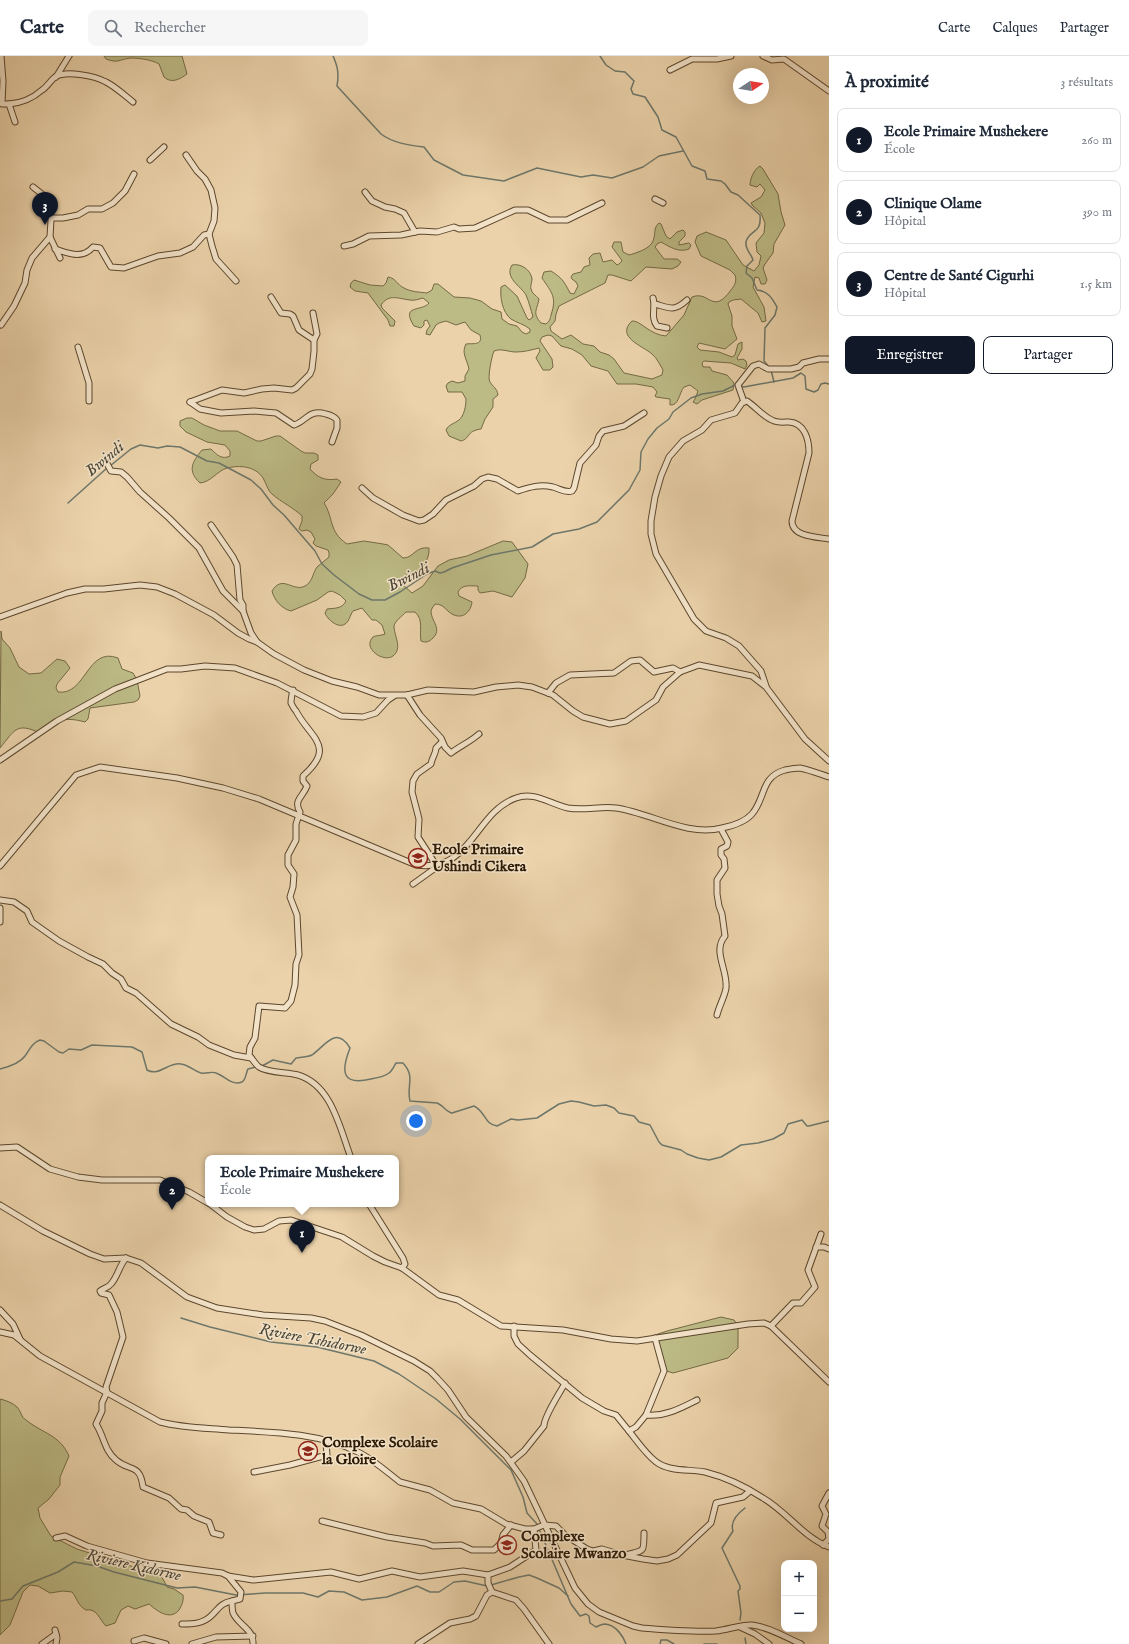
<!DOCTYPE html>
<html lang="fr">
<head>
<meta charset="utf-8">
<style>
	body { margin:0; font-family:"IM FELL English",serif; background:#f6f6f7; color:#1f2937 }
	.controls { position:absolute; right:12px; bottom:12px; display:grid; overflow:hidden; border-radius:8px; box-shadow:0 4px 16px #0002 }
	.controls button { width:36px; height:36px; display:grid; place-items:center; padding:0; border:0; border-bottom:1px solid #e0e1e3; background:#fff; color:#1f2937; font:20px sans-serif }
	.compass { position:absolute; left:733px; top:12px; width:36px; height:36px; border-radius:50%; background:#fff; box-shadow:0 4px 16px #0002; rotate:78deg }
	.you { position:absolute; left:416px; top:1065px; width:14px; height:14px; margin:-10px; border:3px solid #fff; border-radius:50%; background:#1a73e8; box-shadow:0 0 0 6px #1a73e833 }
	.badge { display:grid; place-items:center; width:26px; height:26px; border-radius:50%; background:#111827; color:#fff; font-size:13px; font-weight:700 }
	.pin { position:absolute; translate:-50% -33px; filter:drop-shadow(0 1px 2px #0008) }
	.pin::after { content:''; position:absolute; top:21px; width:14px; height:12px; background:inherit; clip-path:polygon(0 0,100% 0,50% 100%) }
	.popup { position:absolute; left:205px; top:1099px; width:194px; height:52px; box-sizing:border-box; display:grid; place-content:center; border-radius:8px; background:#fff; filter:drop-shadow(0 1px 3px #0005); font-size:13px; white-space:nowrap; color:#747a83 }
	.popup b { font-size:15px; color:#1f2937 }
	.popup::after { content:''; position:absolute; left:50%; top:100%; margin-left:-8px; border:8px solid transparent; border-top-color:#fff }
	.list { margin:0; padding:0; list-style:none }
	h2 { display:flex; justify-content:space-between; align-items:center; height:52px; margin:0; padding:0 16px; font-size:17px }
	h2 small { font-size:13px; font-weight:400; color:#747a83 }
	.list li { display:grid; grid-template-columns:26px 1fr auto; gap:12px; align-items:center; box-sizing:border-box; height:64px; margin:0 8px 8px; padding:0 8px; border:1px solid #e0e1e3; border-radius:8px }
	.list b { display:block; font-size:15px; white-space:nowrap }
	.list p { margin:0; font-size:13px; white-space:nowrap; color:#747a83 }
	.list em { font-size:13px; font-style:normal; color:#747a83 }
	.actions { display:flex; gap:8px; padding:12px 16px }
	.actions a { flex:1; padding:9px 0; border:1px solid #111827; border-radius:8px; text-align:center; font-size:14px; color:#111827 }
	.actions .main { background:#111827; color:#fff }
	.icon { flex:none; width:22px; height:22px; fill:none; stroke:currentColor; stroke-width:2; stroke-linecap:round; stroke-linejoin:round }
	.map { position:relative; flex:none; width:829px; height:1588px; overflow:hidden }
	header { display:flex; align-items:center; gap:24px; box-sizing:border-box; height:56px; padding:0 20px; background:#fff; border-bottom:1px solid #e0e1e3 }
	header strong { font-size:19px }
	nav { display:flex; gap:22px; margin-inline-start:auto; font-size:14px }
	.search { width:280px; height:36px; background:#f6f6f7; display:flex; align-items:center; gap:10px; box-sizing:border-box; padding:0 14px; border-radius:8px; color:#747a83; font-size:15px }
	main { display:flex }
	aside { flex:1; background:#fff }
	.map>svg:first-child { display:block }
	.green { fill:#bcba85; stroke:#746a45 }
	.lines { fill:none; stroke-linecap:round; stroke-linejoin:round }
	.stream { stroke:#6d776b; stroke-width:1.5 }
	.minor-casing { stroke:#5c472e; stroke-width:7 }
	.minor { stroke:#f2e2c8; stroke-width:5 }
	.labels { text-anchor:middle; stroke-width:3; stroke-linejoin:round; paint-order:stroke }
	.poi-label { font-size:15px; font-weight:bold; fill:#2c1905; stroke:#f2e2c8; text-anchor:start }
	.water-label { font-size:16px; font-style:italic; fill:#4d4838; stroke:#f2e2c8 }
</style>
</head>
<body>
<header>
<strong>Carte</strong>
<div class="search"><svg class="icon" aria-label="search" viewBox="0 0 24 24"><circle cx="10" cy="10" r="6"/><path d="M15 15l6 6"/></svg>Rechercher</div>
<nav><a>Carte</a><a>Calques</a><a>Partager</a></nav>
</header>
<main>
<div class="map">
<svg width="829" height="1588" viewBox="0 0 829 1588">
	<rect width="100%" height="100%" fill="#ebd2aa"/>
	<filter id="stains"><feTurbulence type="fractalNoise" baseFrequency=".005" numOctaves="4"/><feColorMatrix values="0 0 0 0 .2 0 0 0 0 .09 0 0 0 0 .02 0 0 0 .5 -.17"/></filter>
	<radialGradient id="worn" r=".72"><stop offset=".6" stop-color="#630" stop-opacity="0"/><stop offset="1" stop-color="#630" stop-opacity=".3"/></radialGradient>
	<g class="green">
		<path d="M104 0H182L187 18C180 23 172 28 164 21L159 8C153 4 139 2 131 2 119 3 119 8 106 3Z"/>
		<path d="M760 110 763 113 778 138 781 156 785 169 774 188 773 197 765 208 763 212 767 224 765 228H761L759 222 755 221 753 231 764 251 766 265 762 266 758 257 741 243 733 244 729 246 728 248 732 260V270L737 283 725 293 699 287 697 291 700 294 719 296 732 301 735 299 738 288 742 286V293L737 302 738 304 743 303 746 305 747 309 745 313 731 307 704 305 702 307 703 311H710L712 315 727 319 734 327 733 334 702 344 697 348 693 346 695 343 698 335 690 329 684 331C679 337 679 350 670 349V343L656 341 655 340 657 336 653 331 636 328H617L608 315 591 310 582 299 572 293 561 290 552 280 548 279 542 281 540 285 552 303 553 311 550 314H543L536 302 540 295 539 292C531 294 524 296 516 296 508 296 502 292 494 295 492 299 487 323 490 326 493 331 497 332 498 339L493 343V351L485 363 481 373C466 375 470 383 461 385L449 380 446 374C449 368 454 368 459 364 464 360 466 350 466 343L462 336H448L446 330 448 327 452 325 458 327 465 325V320L469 313C467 303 461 297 466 288 473 287 483 290 480 279L471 274 465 266 456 269 446 265 439 267 436 269 430 279 426 278 427 274 430 270 427 264 424 265V269L421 272 414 270C400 248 422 256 429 247L423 242C419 243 414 245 410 244 399 243 389 237 381 249L382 252 395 265 394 270H390L388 264 368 237 355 235 350 231 351 227 354 224 370 229 383 230 386 227 388 221C396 222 397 229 404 232 411 236 420 236 427 237L432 234 434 228H438L454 241 470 242 481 245 492 253 501 256 502 263 509 268 517 270 522 276 526 278 530 276V273C524 268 517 267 511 263 502 256 500 241 501 231L505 229 517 240 527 262 529 264 533 261C531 254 529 246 526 239 521 230 504 222 512 209 521 207 531 214 532 223 532 227 530 229 531 233 532 238 536 239 539 243 537 254 532 257 541 267L546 268C550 265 550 263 551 259 557 241 552 237 542 222L544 216 551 215C562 222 564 225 570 237L574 238 578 230 576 226 572 223 571 221 573 218 581 216 584 211 590 209 589 202 593 198 600 197 603 206 612 204 617 209 619 208 622 205 621 203 612 191 614 186H621L623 196 629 199C636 197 650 193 653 185 656 178 653 172 659 167L661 168 666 180 670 183 677 176 683 174 685 176V180L679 186V189L689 187 691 189 689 193C679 197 670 191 661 186L657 188 655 191 664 203H677L681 206 678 210 672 213 646 211 631 225 612 219H608L605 227 559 250 556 258 555 265 550 271 551 275 562 283 571 279 583 288 594 290 600 296 609 299 614 303 624 317 652 323 662 319 663 314C660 309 657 302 652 298 643 290 615 281 632 265 640 264 650 279 666 280L684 259 692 241C710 234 712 260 731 234 735 229 737 225 735 219L730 214 701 200 695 186 697 180 706 176 726 184 743 209 754 215 759 209 761 200 757 196 756 187 764 177 765 167 761 157 753 150 751 147 761 141 765 134 760 128 757 131 750 129C750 123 754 113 760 110Z"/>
		<path d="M187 362H192L204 369 220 375H237L257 385H261L276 380H280L301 395 305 397H314L318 399V404L311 408 310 413C318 422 325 425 337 423L341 426 333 438 324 447C334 462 328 475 347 488L364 485 383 488 388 489 403 502C414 502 415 490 429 492 430 503 422 513 414 519L410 518C405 519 403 522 401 527L412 537 423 530 438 510 449 504 467 500 503 485 512 486 528 508 525 522 512 541 493 535 480 537 478 534V530C470 530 462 528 458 536L459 540 472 546C471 555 464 563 454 559 446 556 445 548 435 548 433 551 431 553 431 556 432 566 442 573 433 582 429 586 426 587 421 585 419 575 424 564 415 556H406C402 560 395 565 394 570 394 580 403 592 393 600 383 607 362 592 373 581 376 579 381 580 385 578L382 569 376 564H372L362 552 353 555C350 559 349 566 345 568 338 573 327 563 325 557L327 553C335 552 342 553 346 545L340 539 332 535 328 536 317 544 291 555C282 553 274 544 272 535 282 519 291 534 303 531 313 527 312 518 317 511 321 508 325 504 329 501V497L328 494 316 490 313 487 315 483 311 476 307 474 302 475 299 473 302 465V460C294 452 281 446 272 438 268 435 266 427 263 422 255 410 240 409 227 412 217 415 211 426 200 427 187 415 192 406 202 394L211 393C217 399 222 404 230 400V395L225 389 207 386 186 376 180 370V365Z"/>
		<path d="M1 575 2 583 10 592 19 611 29 618 41 617 57 603 65 605 70 612 57 628 56 632 58 636C86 640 87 590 118 602L122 613 133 617 137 624 140 640 138 644 134 646 90 652 88 663 85 666C63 660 57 665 40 677 16 666 15 674 0 692Z"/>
		<path d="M721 1261 734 1264 738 1269V1292L728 1302 673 1317 663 1314 652 1280 667 1275Z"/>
		<path d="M0 1343C5 1344 13 1347 17 1351 21 1355 21 1361 26 1364 42 1377 60 1379 69 1400L60 1421V1429L49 1443 38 1452 40 1462 51 1480 77 1493 159 1519 163 1523 167 1531 174 1533 183 1539C184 1544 182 1549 179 1554 170 1565 157 1555 149 1548L135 1553 128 1550 121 1554 115 1567 106 1570C99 1563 97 1552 86 1554 78 1550 77 1542 72 1536L63 1535 50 1537 38 1530 30 1529 23 1536 10 1569 0 1579Z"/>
	</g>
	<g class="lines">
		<g class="stream">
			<path d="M333 0C338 11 339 18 337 30L381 78C393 87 408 89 424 91L434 104 463 119 504 125 537 112 581 121 593 119 612 122 643 111 659 100 683 95"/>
			<path d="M600 0 606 9 615 15 625 16 634 25 631 33 633 38 645 41 658 61 662 74 676 81 692 110 705 115 707 123 721 125 725 128 731 136 738 139 760 159C762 179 749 173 746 186 745 194 751 197 753 204L747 210 746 217 752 222 757 234C768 235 772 242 777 251L775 259 765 272 764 305 769 311"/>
			<path d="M771 314 774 326"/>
			<path d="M740 330 744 331 793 322 801 317 805 320 806 333 814 336 818 334 821 328 825 327 829 328"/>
			<path d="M110 410 131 393 140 389 158 392 167 390 180 391 207 405 219 407 251 424 261 433 273 449 284 459 315 495 322 508 334 519 359 538 372 544H385L400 536 427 518 435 515 440 517 444 516 452 512 491 499 532 491 553 478 579 473 597 466 629 434 640 414 641 396 648 383 657 372 669 363 673 356 691 342 702 338 723 335 735 329"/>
			<path d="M68 447 107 412"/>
			<path d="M262 1010 273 1004 291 1008 296 1002C301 1001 308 1001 312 999 325 990 336 969 350 992 341 1015 341 1030 371 1023 377 1022 384 1021 389 1017 392 1015 394 1010 396 1007H403C416 1021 406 1030 410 1045L437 1047C443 1049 446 1056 452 1057L474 1050C486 1056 484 1068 497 1070L511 1063 518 1064 537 1062 559 1048 571 1045 579 1046 594 1050 606 1049 614 1052 619 1057 634 1060 639 1066 650 1069 659 1086 662 1089 681 1094 687 1098 698 1102 709 1104 721 1101 741 1089 758 1087 773 1083 784 1077 788 1068 802 1064 807 1070H809L829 1065"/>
			<path d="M0 1013C8 1011 20 1007 25 1000 30 993 32 987 40 984L44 985 59 996 63 997 69 993 81 994 92 989 132 991 142 996 147 1014C159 1021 168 1006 181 1008 189 1009 194 1015 201 1017 206 1018 212 1015 216 1017 225 1020 231 1030 242 1026 246 1024 246 1016 248 1013L256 1011"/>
			<path d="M181 1262 210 1271 271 1286 317 1291 374 1305 399 1318 436 1343 460 1363 511 1414 523 1441 527 1457 537 1468"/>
			<path d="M539 1473 571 1548 580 1560 586 1558 589 1560 590 1567 596 1571C598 1570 603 1568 605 1568 616 1569 623 1580 626 1588"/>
			<path d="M491 1529 519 1521 529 1519 537 1522 559 1532 568 1540"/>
			<path d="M0 1545 12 1543 23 1530 58 1516 74 1506 97 1510 114 1516 177 1532 195 1531 236 1539 266 1537H303L318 1541 329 1535 344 1536 362 1544 387 1541 417 1530 430 1536H439L454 1526 465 1525 487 1530"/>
			<path d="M740 1564 741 1557 738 1535 740 1533V1530L722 1492 733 1475C730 1466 737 1458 745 1452"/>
			<path d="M745 1582 746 1588"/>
			<path d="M660 1588 661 1584H667L674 1588"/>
			<path d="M704 1588H717"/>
		</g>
		<defs>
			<g id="minor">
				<path d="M1 0 3 25 2 48H9L15 66"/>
				<path d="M763 0 772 4 784 3 829 35"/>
				<path d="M670 14 692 3H717L731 0"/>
				<path d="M56 21 69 0"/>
				<path d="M9 48C21 47 32 43 42 34 47 31 50 25 55 21 66 14 95 20 106 26 116 31 124 39 133 46"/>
				<path d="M186 99 197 115 205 123 211 134 215 152 214 165 209 178 212 190 216 203 236 225"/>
				<path d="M150 104 164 91"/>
				<path d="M33 131 47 142 49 147 51 164 50 181 60 202"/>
				<path d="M365 136 372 145 385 151 395 153 404 157 415 176"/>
				<path d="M655 143 663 147"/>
				<path d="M51 162H63L78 159 88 153H102L113 147 125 135 134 118"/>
				<path d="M344 190 353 188 369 180 401 179 420 175 437 176 454 171 459 173 475 172 515 154H528L549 164H567L602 147"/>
				<path d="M55 193C68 197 82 204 93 191L100 192 111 211 124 212 158 200 180 197 193 191 204 179 209 178"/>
				<path d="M271 241 281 257 290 258 293 260 299 274 314 284"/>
				<path d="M653 242C656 252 650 261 657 270L667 272"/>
				<path d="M655 248C670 252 674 256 687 244"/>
				<path d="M1 269 14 250 25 227 27 214 32 202 50 181"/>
				<path d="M78 291 89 327V345"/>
				<path d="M190 346 222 334 244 337 262 333 274 332 292 334 296 332 310 318 312 313 314 295V284L317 278 313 257"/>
				<path d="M190 346 200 353 221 357 254 355 276 357 294 369C307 365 308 353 326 358 330 359 334 360 337 364V372L332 386"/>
				<path d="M744 346 738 329 753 310 759 308 768 313H791L799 311 803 307 819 303H829"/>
				<path d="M105 404 111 415 121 416 127 421 140 436 169 462 199 492 223 535 243 555 251 577 257 586"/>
				<path d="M362 432 373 442 403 459 419 465 424 464 433 458 446 444 474 430 482 423 488 421 497 423 518 435C530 431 540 428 553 431 560 433 565 437 572 435L574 432 580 407 596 389 599 380 603 375 624 370 644 357"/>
				<path d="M211 469 233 501 237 509 240 544 243 549V555"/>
				<path d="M0 561 67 537 85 533H104L140 529 157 531 175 538 214 559 238 577 249 583 257 586 274 598 304 614 332 625 357 631 379 639H407L428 634 474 636 496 631 518 629 532 631 553 639 573 655 583 661 610 668 626 665 656 644 663 631 680 616 699 609 752 620 766 631 805 683 829 705"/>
				<path d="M766 630 761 615 739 590 726 582 706 575 694 563 656 498 651 478V465L655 441 661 420 669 401 683 385 702 374 711 364 735 357 742 347 747 345C756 351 763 361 774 365 779 367 785 366 789 366 805 367 809 384 809 397L792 465C792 481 817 481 829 483"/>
				<path d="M293 634C292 638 291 643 291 647 292 649 294 653 296 655 310 682 337 690 303 720V725L307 730C303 741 293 744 300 756L296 768V784L288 799V809L294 818 293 831 290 841 297 859 299 899 296 908 295 929 291 945 285 952 259 950 255 982 250 991 249 999C252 1002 255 1008 259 1011 268 1017 287 1016 298 1019 332 1029 340 1073 351 1102"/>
				<path d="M548 637 556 627 570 619 614 617 631 605 640 604 654 616 673 612 680 616"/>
				<path d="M407 639 420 659 441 682 445 691 451 697C460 690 470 686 479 678"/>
				<path d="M0 704 57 665 115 633 167 613H181L205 610 235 612 277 627 341 660 363 661 376 657 388 644 394 640"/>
				<path d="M436 809 418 781 419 763 412 736 413 725 417 718 431 708C432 701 436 698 436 692L442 686"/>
				<path d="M0 810 76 719 100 711 177 722 223 732 259 743 416 809C472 817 474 757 516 742 534 735 550 748 568 752 584 755 600 750 616 752 651 757 687 781 722 772 732 770 745 766 752 758 766 742 760 721 785 714 790 713 795 712 800 712 810 714 820 718 829 721"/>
				<path d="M413 828 434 813 436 809"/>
				<path d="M0 844 14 846 27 855 32 866 59 885 88 901 103 908 112 917 121 923 126 932 136 937 171 968 198 981 209 989 234 999 251 1002"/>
				<path d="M0 852V866"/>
				<path d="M717 959C719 950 725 940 726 932 728 914 712 895 725 880L722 858 719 850 717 838V824L725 812 724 803 721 799V793L727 790 728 786 721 773"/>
				<path d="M0 1092 17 1091 50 1113 78 1121 102 1124H160L189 1136 208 1147"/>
				<path d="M210 1148 227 1161 245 1171 254 1174 264 1173 279 1165 291 1164 342 1181 373 1200 385 1206 402 1212 439 1239 458 1244 501 1270 563 1274 611 1283 637 1285 748 1268 764 1267 771 1270 829 1326"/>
				<path d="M369 1148 403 1202 405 1208 402 1212"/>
				<path d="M0 1149 43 1175 90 1198 104 1203 126 1202 141 1207 187 1241 217 1252 263 1259 311 1262 325 1265 361 1279 414 1305 430 1315 437 1322 448 1334 466 1361 506 1400 524 1425 575 1532 588 1548 599 1556 633 1570 642 1572C666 1574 692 1576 716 1575 727 1574 743 1568 752 1569 769 1571 785 1581 801 1588"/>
				<path d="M816 1191H824L829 1193"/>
				<path d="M126 1202C119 1210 118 1220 111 1228 108 1232 103 1232 100 1235L101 1237 109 1239 117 1256 123 1281 106 1331 107 1336 102 1347V1355L96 1368C104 1380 104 1394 116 1404 130 1416 140 1407 143 1431L169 1442 181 1453 187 1454 194 1460 209 1466 213 1477 221 1479"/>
				<path d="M0 1254 13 1268 20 1283"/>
				<path d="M514 1270V1280L518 1288 530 1299 582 1342 604 1355 616 1359 629 1375"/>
				<path d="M771 1270 793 1247H801L815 1231 808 1214 821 1178"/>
				<path d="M0 1276 14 1279 40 1300 160 1366C183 1372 206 1372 229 1374 273 1376 321 1377 360 1397 375 1405 387 1416 400 1426L430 1434 453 1447 481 1453 506 1468 525 1473H534L544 1469 556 1470 565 1479 587 1493 593 1495 602 1493 622 1499 643 1503 657 1505 668 1503 677 1499 711 1467 716 1447 743 1441 750 1435"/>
				<path d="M655 1282 664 1315 646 1359 636 1371 629 1375C637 1385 645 1397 655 1405 668 1416 689 1413 705 1416 725 1421 746 1431 763 1442 787 1456 803 1481 829 1491"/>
				<path d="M646 1359C665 1361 681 1352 697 1344"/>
				<path d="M511 1406 524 1395 544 1370C544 1360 560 1337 565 1327"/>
				<path d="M254 1416 290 1409 327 1399 326 1386"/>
				<path d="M322 1465 387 1481 425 1487 433 1490 461 1489 472 1494H494L501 1487 503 1479 511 1469"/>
				<path d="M534 1473 536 1494 510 1511 488 1519V1527L492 1536 516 1544 524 1553 549 1588"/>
				<path d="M56 1482 65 1480 87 1490 147 1507 222 1517 228 1520 241 1536 240 1543 232 1545C232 1549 232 1553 233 1557 239 1570 254 1573 253 1588"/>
				<path d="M823 1489 829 1483 828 1476 822 1470 826 1458 822 1450 829 1437"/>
				<path d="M625 1499C644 1494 644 1498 644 1477"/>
				<path d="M228 1520 253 1524 331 1516 359 1523 392 1515 420 1521 463 1515 488 1519"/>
				<path d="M182 1568C193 1568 203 1568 212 1559 219 1552 221 1547 232 1545"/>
				<path d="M740 1571 755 1578 769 1588"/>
				<path d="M56 1578 57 1582 56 1588"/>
				<path d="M134 1585 144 1582 166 1588"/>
				<path d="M42 1588 56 1578 55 1574"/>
				<path d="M192 1588 216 1581 253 1580"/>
				<path d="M418 1588 450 1567 470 1563 476 1560 487 1539 492 1536"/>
			</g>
		</defs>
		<use href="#minor" class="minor-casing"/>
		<use href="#minor" class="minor"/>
	</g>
	<defs>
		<symbol id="school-ring" viewBox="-11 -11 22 22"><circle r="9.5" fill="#f2e2c8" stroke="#8f2418" stroke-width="1.5"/><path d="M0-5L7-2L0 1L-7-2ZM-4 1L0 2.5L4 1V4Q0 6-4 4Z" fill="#8f2418"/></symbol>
	</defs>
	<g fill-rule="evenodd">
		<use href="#school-ring" x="407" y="791" width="22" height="22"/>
		<use href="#school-ring" x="297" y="1384" width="22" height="22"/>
		<use href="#school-ring" x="496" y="1478" width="22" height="22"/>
	</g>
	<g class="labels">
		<g class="poi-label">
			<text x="432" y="798">Ecole Primaire<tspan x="432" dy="17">Ushindi Cikera</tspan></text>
			<text x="322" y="1391">Complexe Scolaire<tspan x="322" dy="17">la Gloire</tspan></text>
			<text x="521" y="1485">Complexe<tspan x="521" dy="17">Scolaire Mwanzo</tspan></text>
		</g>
		<g class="water-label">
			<text transform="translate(104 402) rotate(-40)" y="6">Bwindi</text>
			<text transform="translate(408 520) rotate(-27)" y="6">Bwindi</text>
			<text transform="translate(313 1282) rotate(11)" y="6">Riviere Tshidorwe</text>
			<text transform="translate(134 1508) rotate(13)" y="6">Riviere Kidorwe</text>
		</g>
	</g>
	<rect width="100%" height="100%" filter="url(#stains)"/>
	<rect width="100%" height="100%" fill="url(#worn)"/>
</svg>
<div class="controls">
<button>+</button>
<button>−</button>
</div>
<svg class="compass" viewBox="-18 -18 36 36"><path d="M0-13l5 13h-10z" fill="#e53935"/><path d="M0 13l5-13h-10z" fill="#747a83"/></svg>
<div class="you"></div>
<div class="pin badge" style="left:302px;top:1197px">1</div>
<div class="popup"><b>Ecole Primaire Mushekere</b>École</div>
<div class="pin badge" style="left:172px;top:1154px">2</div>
<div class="pin badge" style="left:45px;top:169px">3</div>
</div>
<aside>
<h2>À proximité<small>3 résultats</small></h2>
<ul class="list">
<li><span class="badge">1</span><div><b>Ecole Primaire Mushekere</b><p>École</p></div><em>260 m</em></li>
<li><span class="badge">2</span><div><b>Clinique Olame</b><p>Hôpital</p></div><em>390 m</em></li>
<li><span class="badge">3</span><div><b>Centre de Santé Cigurhi</b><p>Hôpital</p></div><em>1.5 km</em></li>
</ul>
<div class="actions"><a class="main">Enregistrer</a><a>Partager</a></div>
</aside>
</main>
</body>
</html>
